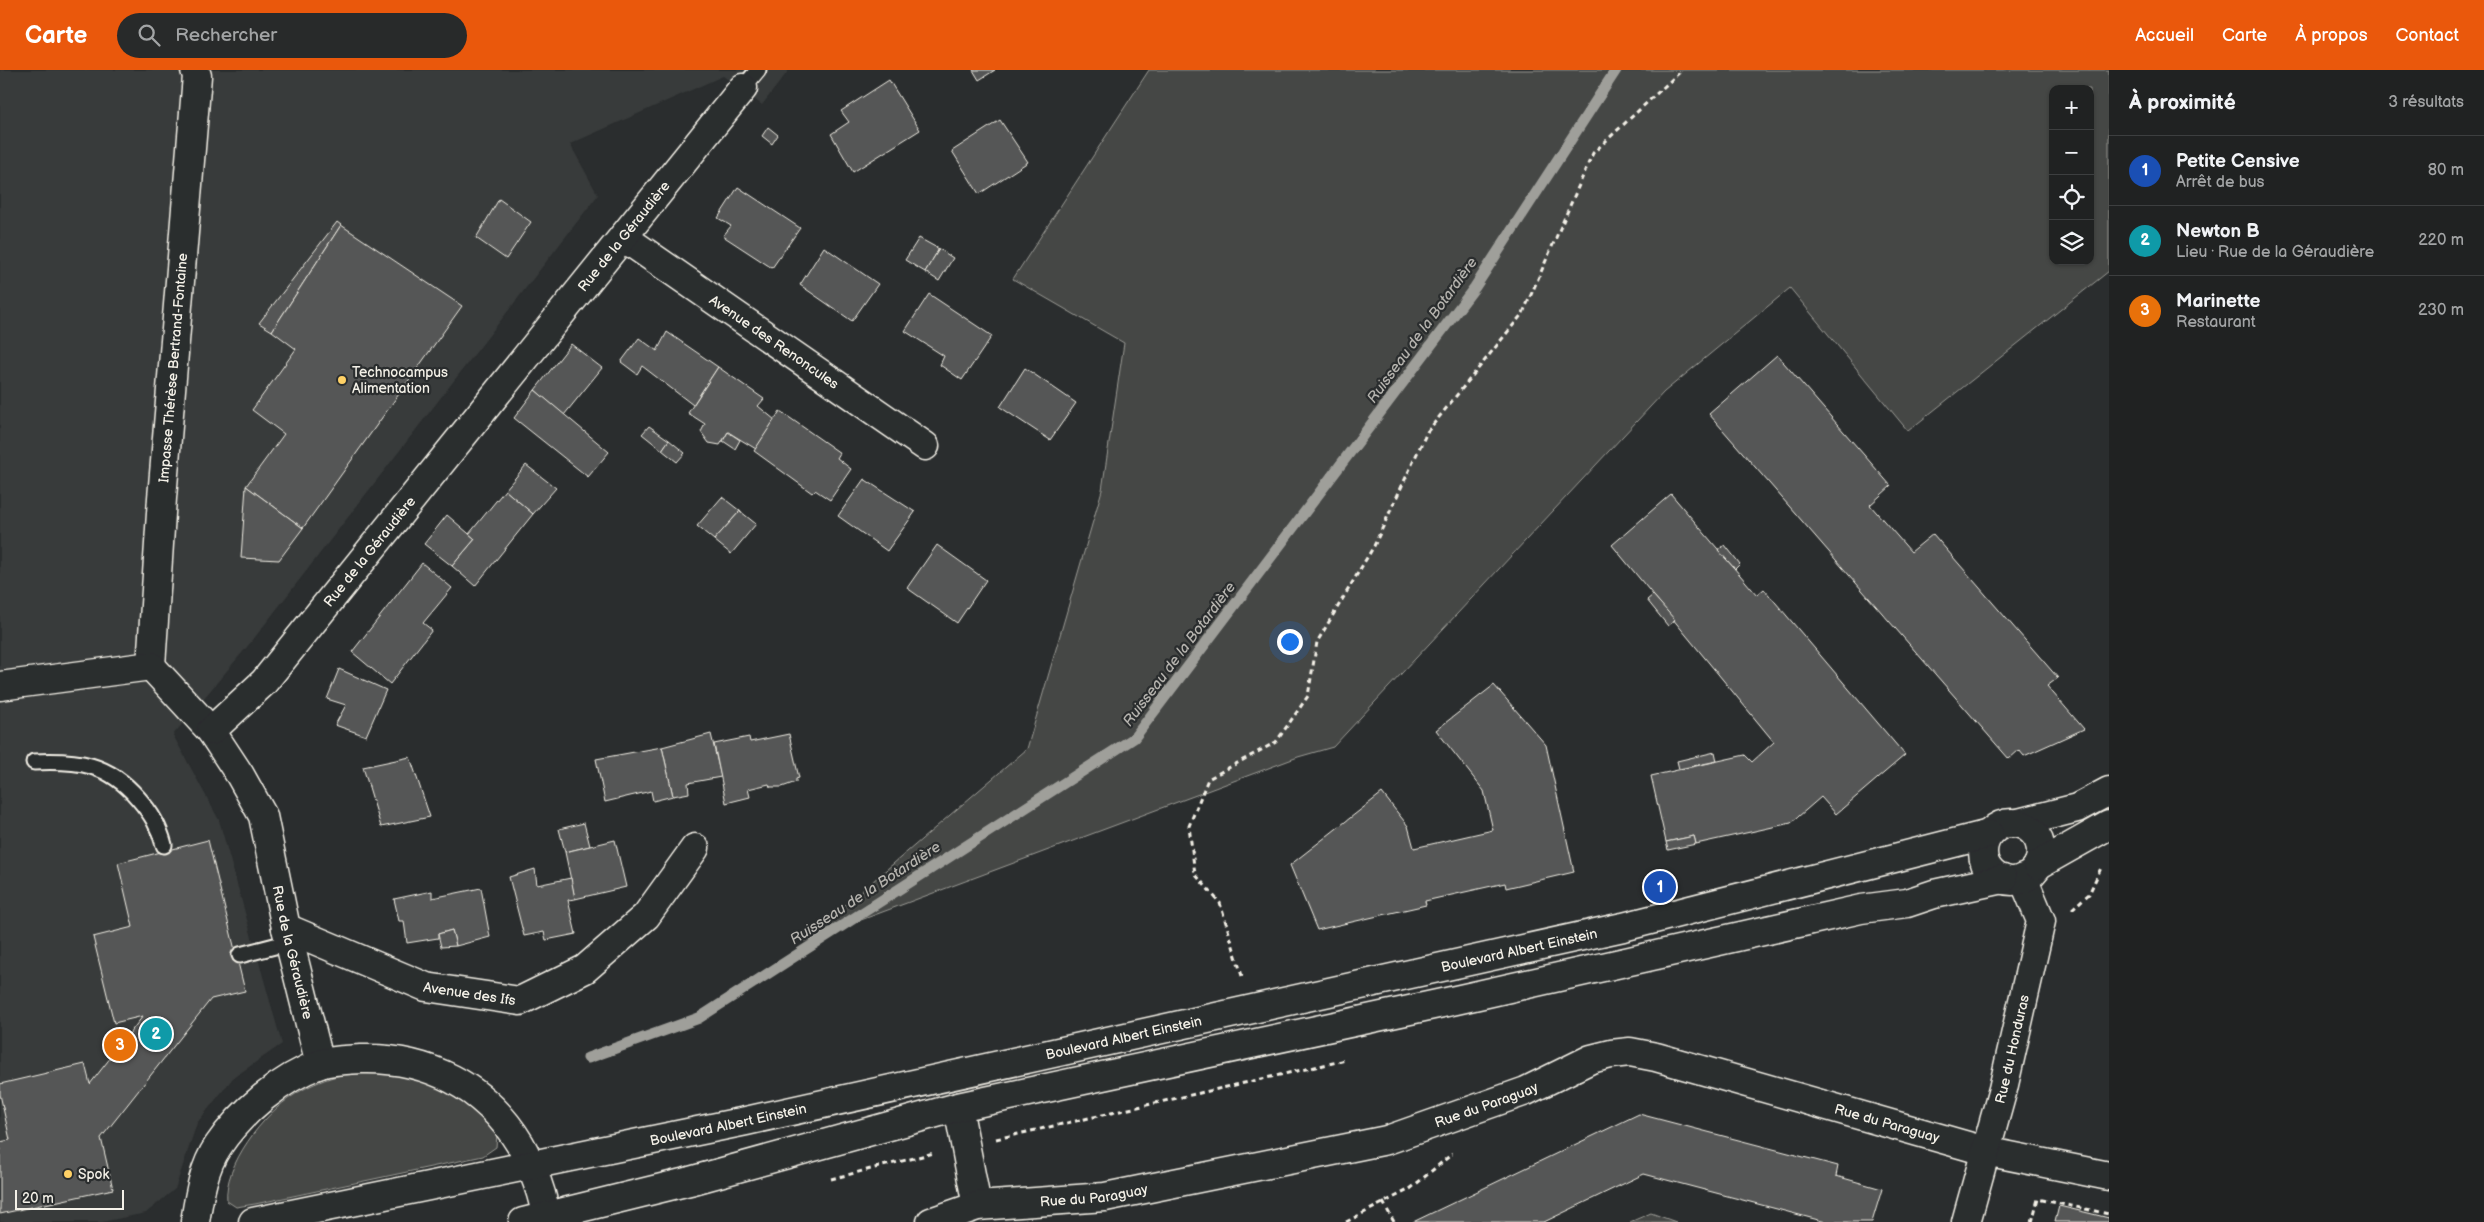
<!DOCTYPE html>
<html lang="fr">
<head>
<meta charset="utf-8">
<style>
	body { margin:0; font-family:"Balsamiq Sans",sans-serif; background:#282a2a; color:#f1f3f6 }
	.controls { position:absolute; right:15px; top:15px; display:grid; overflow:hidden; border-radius:10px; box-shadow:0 1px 4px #0004 }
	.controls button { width:45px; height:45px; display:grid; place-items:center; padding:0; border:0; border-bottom:1px solid #3d3f40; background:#202222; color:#f1f3f6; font:25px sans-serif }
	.scale { position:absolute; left:15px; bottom:12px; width:109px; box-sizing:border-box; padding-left:5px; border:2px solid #f4f1e8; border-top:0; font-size:14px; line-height:18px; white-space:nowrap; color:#f4f1e8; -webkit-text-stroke:4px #2a2d2e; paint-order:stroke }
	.you { position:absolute; left:1289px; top:571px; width:18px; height:18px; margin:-12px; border:4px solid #fff; border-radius:50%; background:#1a73e8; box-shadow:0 0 0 8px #1a73e833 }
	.badge { display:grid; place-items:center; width:32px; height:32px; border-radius:50%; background:#ea580c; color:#fff; font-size:16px; font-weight:700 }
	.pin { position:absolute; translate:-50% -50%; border:2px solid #fff; box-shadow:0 1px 5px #0006 }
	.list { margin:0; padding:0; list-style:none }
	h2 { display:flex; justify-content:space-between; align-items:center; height:65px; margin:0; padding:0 20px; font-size:21px }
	h2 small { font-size:16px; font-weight:400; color:#a2a4a5 }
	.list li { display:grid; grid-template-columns:32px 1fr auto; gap:15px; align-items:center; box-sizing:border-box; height:70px; padding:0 20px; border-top:1px solid #3d3f40 }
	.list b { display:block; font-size:19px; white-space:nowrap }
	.list p { margin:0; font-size:16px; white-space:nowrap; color:#a2a4a5 }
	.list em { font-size:16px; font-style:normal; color:#a2a4a5 }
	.icon { flex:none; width:28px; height:28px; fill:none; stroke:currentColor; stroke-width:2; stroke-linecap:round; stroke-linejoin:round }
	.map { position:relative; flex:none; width:2109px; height:1152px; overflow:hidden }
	header { display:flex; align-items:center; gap:30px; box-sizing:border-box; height:70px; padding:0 25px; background:#ea580c; color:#fff }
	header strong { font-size:24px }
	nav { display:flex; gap:28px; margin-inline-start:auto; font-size:18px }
	.search { width:350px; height:45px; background:#282a2a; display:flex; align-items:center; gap:12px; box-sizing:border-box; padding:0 18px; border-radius:28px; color:#a2a4a5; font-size:19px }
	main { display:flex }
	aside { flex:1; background:#202222 }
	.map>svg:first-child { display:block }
	.built { fill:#373a3a }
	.green { fill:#444645; stroke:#9c9c96; fill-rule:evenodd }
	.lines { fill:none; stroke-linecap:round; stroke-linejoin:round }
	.stream { stroke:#9f9f9a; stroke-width:11 }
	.building { fill:#555756; stroke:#f4f1e8 }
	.lane-casing { stroke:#f4f1e8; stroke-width:19 }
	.street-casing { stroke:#f4f1e8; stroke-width:31 }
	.secondary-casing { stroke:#f4f1e8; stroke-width:31 }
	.path { stroke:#f4f1e8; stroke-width:3; stroke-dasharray:5 4; stroke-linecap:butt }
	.lane { stroke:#2a2d2e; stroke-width:15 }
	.street { stroke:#2a2d2e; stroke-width:28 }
	.secondary { stroke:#2a2d2e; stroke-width:28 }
	.poi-dot { fill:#ffd166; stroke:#2a2d2e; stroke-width:2 }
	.labels { text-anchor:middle; stroke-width:4.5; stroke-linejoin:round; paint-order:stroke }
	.street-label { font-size:14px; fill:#f4f1e8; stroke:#2a2d2e }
	.poi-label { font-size:14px; fill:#f4f1e8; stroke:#2a2d2e; text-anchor:start }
	.water-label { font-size:15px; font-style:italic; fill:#b5b3ae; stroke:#2a2d2e }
</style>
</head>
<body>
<header>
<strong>Carte</strong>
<div class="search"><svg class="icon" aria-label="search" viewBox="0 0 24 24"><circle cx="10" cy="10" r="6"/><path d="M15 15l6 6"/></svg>Rechercher</div>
<nav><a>Accueil</a><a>Carte</a><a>À propos</a><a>Contact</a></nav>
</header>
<main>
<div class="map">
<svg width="2109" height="1152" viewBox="0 0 2109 1152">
	<rect width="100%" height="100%" fill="#2a2d2e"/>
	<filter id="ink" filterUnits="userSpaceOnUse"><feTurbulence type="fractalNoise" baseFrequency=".02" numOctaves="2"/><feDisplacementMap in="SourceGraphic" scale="10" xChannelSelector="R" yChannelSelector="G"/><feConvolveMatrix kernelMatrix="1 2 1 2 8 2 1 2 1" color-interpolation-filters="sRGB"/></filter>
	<g filter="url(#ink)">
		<path class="built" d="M0 0H789L762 35 723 6 570 74 598 125 252 571 173 665 219 750 282 974 233 1008 197 1053 175 1119 146 1143 102 1152H0Z"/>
		<g class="green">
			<path d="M1149 0H2109V201L1908 361 1790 218 1664 322 1333 677 1298 687 802 872 1027 679 1102 420 1124 273 1013 209ZM2053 19H2090V191H2053Z"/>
			<path d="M381 999 439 1014 474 1039 497 1064 496 1077 483 1086 255 1134 236 1137 227 1131C223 1096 264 1043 294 1025 320 1008 350 1001 381 999Z"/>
			<path d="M1651 1143 1676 1152H1630Z"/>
		</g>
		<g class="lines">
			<path class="stream" d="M588 988 699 948 1134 668 1475 217 1616 0"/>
		</g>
		<g class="building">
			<path d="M973 0H995L979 10Z"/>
			<path d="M889 10 920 60 853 102 831 64 849 52 841 41Z"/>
			<path d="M1000 50 1028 92 979 124 952 81Z"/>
			<path d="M768 57 778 65 772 74 762 66Z"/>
			<path d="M738 117 800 158 772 198 723 166 731 156 718 148Z"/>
			<path d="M499 129 531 152 506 189 476 168Z"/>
			<path d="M337 152 341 155 272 261 259 253Z"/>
			<path d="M341 155 462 236 303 458 246 416 284 364 252 340 296 279 272 261Z"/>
			<path d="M919 168 939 179 925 202 905 190Z"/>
			<path d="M824 177 878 214 852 251 800 215Z"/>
			<path d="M939 179 953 188 939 211 925 202Z"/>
			<path d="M929 224 992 266 962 310 940 295 944 286 905 261Z"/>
			<path d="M667 262 718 297 693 335 642 296 637 304 621 292 639 268 657 281Z"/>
			<path d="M571 274 602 298 564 345 535 320Z"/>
			<path d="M1777 285 1891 416 1870 435 1911 482 1933 464 2058 608 2047 616 2084 659 2024 686 2019 680 2009 689 1709 344Z"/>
			<path d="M718 297 764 329 758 336 775 350 756 379 728 362 720 375 709 373 701 362 705 354 688 343Z"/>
			<path d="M1025 298 1076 333 1050 370 1000 337Z"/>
			<path d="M535 320 609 382 588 407 514 348Z"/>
			<path d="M780 341 840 383 837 388 851 399 830 430 815 420 812 423 754 381Z"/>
			<path d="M649 356 669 370 662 380 642 364Z"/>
			<path d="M728 362 740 370 735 379 723 371Z"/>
			<path d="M669 370 685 383 677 392 662 380Z"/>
			<path d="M526 395 556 418 533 444 505 420Z"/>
			<path d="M864 409 915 442 887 481 838 446Z"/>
			<path d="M246 416 303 458 279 490 241 488Z"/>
			<path d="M505 420 533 444 475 516 452 496 475 469 469 464Z"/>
			<path d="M1671 424 1757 525 1764 519 1905 685 1836 744 1821 727 1791 753 1696 774 1694 766 1666 772 1651 706 1745 685 1752 692 1774 672 1612 475Z"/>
			<path d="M722 427 740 441 714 470 697 456Z"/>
			<path d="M740 441 756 454 731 484 714 470Z"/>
			<path d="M447 445 475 469 452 496 424 474Z"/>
			<path d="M937 475 986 510 957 553 907 518Z"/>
			<path d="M1725 475 1740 494 1735 499 1718 480Z"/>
			<path d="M422 493 452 518 423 553 432 560 390 614 352 582Z"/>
			<path d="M1653 525 1675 550 1668 556 1647 530Z"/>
			<path d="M339 599 386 620 366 666 335 655 346 635 327 629Z"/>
			<path d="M1494 615 1546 675 1574 802 1506 818 1505 813 1425 831 1426 835 1317 860 1290 795 1382 723 1408 756 1414 778 1493 760 1484 721 1436 660Z"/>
			<path d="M711 664 721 707 688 713 689 723 673 726 662 677Z"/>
			<path d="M789 664 799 708 796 709V712L782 717H770L769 714 748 719 750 727 726 733 714 674 749 667 750 672Z"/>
			<path d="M662 677 673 726 653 731 651 721 605 732 596 689Z"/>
			<path d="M1715 682 1717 691 1679 699 1677 691Z"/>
			<path d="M410 687 430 747 381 757 363 697Z"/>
			<path d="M584 753 590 776 565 782 559 759Z"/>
			<path d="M1694 766 1696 774 1668 780 1666 772Z"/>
			<path d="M208 770 245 921 211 929 101 1068 113 1119 0 1144V1072L10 1070 0 1024V1014L85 994 90 1014 143 946 114 953 93 867 133 857 118 793Z"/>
			<path d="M615 770 626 817 575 829 565 782Z"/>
			<path d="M535 799 537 815 571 808 575 829 568 830 576 864 546 870 544 862 524 866 509 807Z"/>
			<path d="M481 818 490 867 456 876 452 860 438 864V868L407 873 404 851H399L394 829 432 821V828Z"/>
			<path d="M452 860 456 876 441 877 438 864Z"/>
			<path d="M1639 1044 1838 1096 1836 1106 1882 1119 1872 1152H1826L1644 1104 1544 1152H1413Z"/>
			<path d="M2059 1136 2109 1148V1152H2055Z"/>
		</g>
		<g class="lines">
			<defs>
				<g id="lane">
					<path d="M743 18 758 0"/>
					<path d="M34 692C78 690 108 693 138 728 151 743 159 756 164 775"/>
					<path d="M240 885 290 872"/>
				</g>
				<g id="street">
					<path id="s1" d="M623 167 925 376"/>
					<path id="s2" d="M151 596 162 428 197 6 195 0"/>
					<path id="s3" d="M0 616 151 596 211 661 240 705 263 746 286 858 320 994"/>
					<path id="s4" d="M211 661 264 612 743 18"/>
					<path id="s5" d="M286 858 426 917 520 931 585 899 646 846 695 778"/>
					<path d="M958 1037 977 1136"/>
					<path id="s6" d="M931 1152 977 1136 1105 1127 1387 1070 1526 1021 1591 989 1611 984 1630 982 1656 987 1985 1081 2109 1106"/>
					<path id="s7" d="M1966 1152 2003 1019 2041 851 2023 808"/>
				</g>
				<g id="secondary">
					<path d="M2018 753 2077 738 2109 721"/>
					<circle cx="2012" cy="782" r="29"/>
					<path d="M2038 795 2109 755"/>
					<path d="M195 1152C199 1127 203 1098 218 1076 241 1042 281 1008 320 994 332 990 348 990 361 989 427 987 485 1016 520 1074 531 1093 546 1130 546 1152"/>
					<path id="s8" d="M253 1152 746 1051 1623 857 1989 764"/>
					<path d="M523 1152 690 1111 958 1037 1447 932 1861 839 1907 833 1934 824 2003 809"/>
				</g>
			</defs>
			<use href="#lane" class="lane-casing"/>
			<use href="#street" class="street-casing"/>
			<use href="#secondary" class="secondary-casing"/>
			<g class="path">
				<path d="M2072 839 2089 824 2101 798"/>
				<path d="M1242 906 1220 833 1195 804 1189 756 1208 709 1276 672 1308 626 1317 572 1374 476 1427 362 1523 243 1593 83 1682 0"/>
				<path d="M996 1069 1346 990"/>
				<path d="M831 1109 934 1083"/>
				<path d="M1383 1132 1394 1152"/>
				<path d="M1346 1152 1410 1119 1452 1084"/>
				<path d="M2032 1152 2038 1129 2109 1144"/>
			</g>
			<use href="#lane" class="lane"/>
			<use href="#street" class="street"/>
			<use href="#secondary" class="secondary"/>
		</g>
	</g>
	<g class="poi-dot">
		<circle cx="342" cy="310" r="5"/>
		<circle cx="68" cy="1104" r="5"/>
	</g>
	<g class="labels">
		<g class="street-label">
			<text dy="5" stroke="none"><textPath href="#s4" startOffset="645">Rue de la Géraudière</textPath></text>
			<text dy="5" stroke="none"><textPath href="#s1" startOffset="184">Avenue des Renoncules</textPath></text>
			<text dy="5" stroke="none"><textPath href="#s2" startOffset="299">Impasse Thérèse Bertrand-Fontaine</textPath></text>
			<text dy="5" stroke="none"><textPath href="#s4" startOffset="240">Rue de la Géraudière</textPath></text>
			<text dy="5" stroke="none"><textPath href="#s8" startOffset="1295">Boulevard Albert Einstein</textPath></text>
			<text dy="5" stroke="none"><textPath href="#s3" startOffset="480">Rue de la Géraudière</textPath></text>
			<text dy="5" stroke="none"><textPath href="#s5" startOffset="196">Avenue des Ifs</textPath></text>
			<text dy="5" stroke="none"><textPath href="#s8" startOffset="890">Boulevard Albert Einstein</textPath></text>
			<text dy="5" stroke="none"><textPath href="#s7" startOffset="179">Rue du Honduras</textPath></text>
			<text dy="5" stroke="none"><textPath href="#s6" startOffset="570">Rue du Paraguay</textPath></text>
			<text dy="5" stroke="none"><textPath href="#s6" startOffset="991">Rue du Paraguay</textPath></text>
			<text dy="5" stroke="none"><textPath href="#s8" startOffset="485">Boulevard Albert Einstein</textPath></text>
			<text dy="5" stroke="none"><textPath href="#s6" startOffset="166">Rue du Paraguay</textPath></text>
		</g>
		<g class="poi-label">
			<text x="352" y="307">Technocampus<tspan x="352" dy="16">Alimentation</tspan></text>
			<text x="78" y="1109">Spok</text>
		</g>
		<g class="water-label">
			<text transform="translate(1422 260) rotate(-54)" y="5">Ruisseau de la Botardière</text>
			<text transform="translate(1179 584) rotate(-53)" y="5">Ruisseau de la Botardière</text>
			<text transform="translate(865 823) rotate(-33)" y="5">Ruisseau de la Botardière</text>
		</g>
	</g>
</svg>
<div class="controls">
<button>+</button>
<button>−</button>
<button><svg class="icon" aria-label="locate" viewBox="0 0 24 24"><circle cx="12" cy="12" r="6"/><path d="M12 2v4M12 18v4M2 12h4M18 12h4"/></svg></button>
<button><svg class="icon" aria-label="layers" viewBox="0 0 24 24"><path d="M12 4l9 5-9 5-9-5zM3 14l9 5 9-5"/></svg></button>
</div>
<div class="scale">20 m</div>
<div class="you"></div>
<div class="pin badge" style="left:1660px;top:817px;background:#1a4fb4">1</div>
<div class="pin badge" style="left:156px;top:964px;background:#0f9aa8">2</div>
<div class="pin badge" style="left:120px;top:975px;background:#e8710a">3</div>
</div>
<aside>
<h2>À proximité<small>3 résultats</small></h2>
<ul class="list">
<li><span class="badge" style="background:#1a4fb4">1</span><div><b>Petite Censive</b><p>Arrêt de bus</p></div><em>80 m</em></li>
<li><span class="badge" style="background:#0f9aa8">2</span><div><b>Newton B</b><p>Lieu · Rue de la Géraudière</p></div><em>220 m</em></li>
<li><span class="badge" style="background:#e8710a">3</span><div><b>Marinette</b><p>Restaurant</p></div><em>230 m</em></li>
</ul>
</aside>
</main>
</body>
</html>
